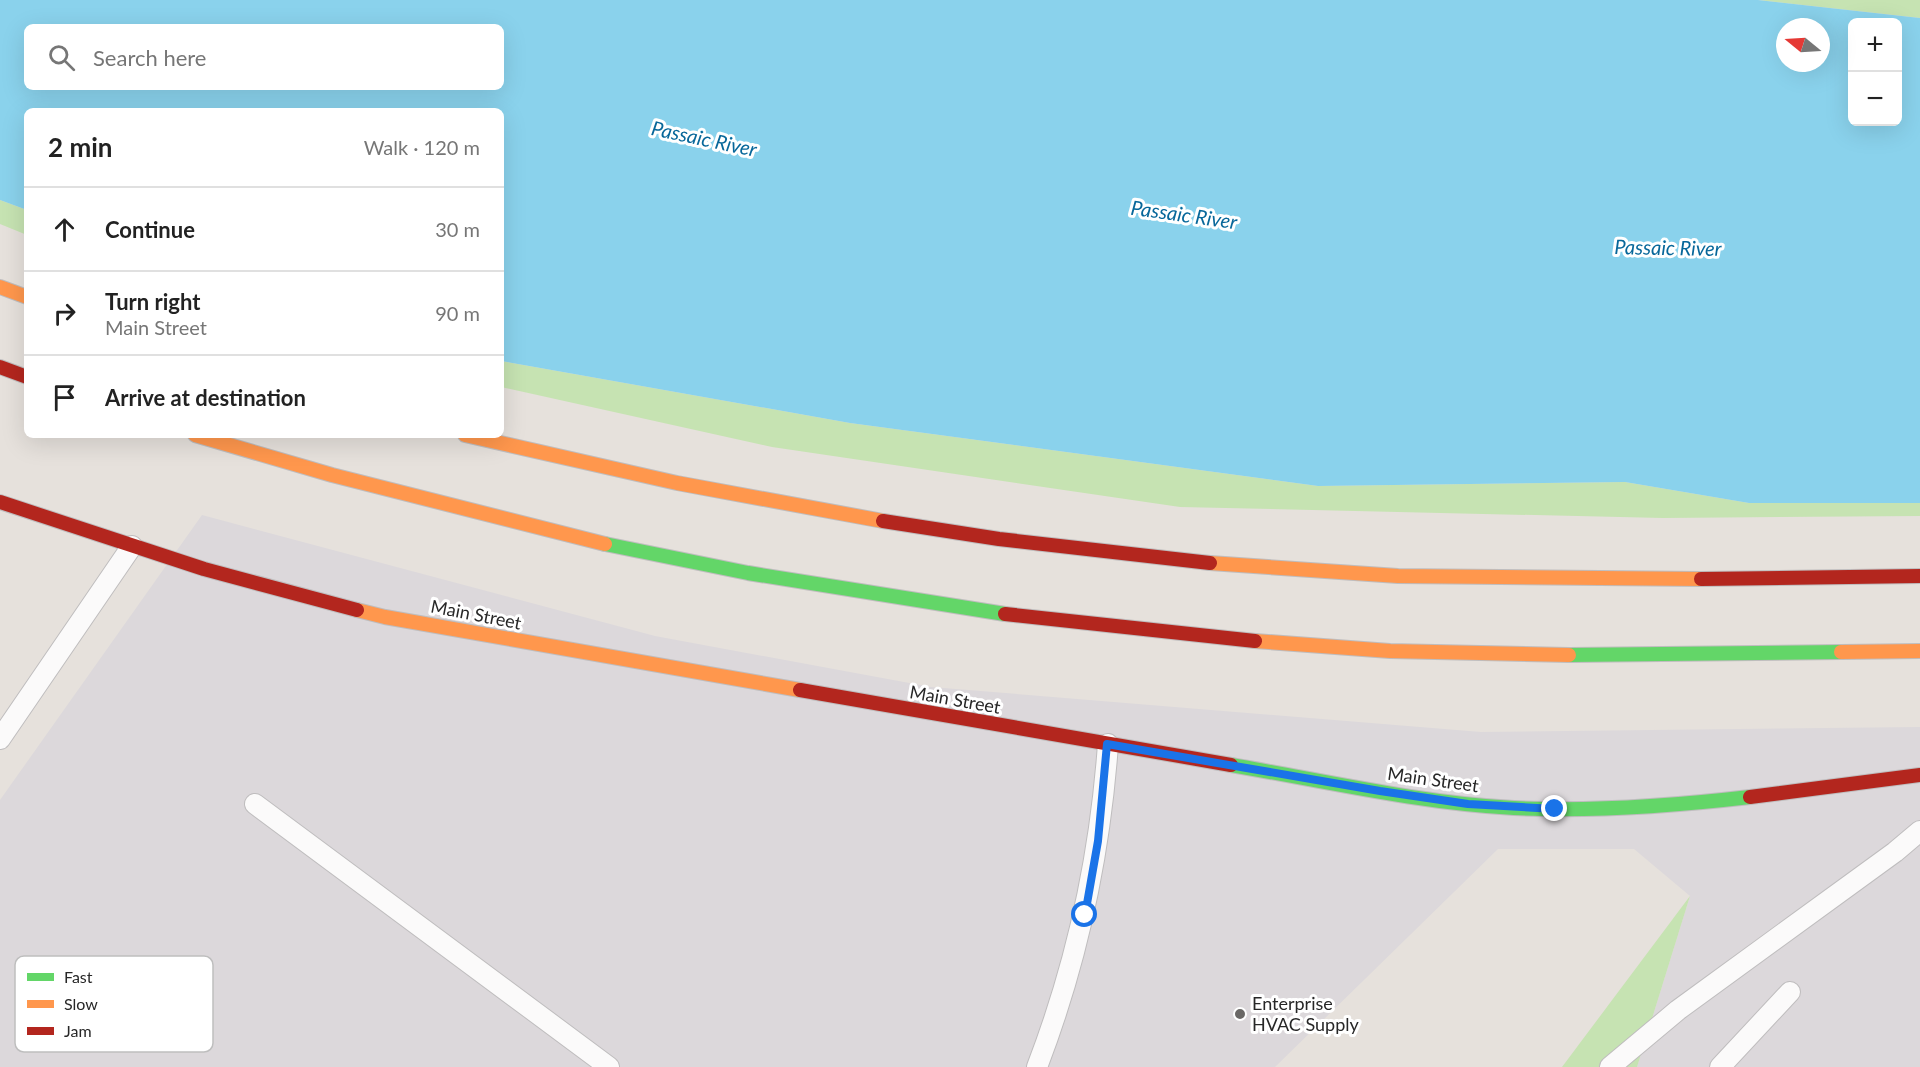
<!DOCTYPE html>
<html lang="en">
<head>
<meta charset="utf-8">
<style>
	body { margin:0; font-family:Lato,sans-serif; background:#f6f6f6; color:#222 }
	.controls { position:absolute; right:18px; top:18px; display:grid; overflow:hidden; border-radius:9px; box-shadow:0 6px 24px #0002 }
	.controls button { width:54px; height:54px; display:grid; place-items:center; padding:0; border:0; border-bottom:2px solid #e0e0e0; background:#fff; color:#222; font:30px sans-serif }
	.compass { position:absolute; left:1776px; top:18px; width:54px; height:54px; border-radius:50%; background:#fff; box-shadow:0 6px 24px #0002; rotate:288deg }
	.stop { position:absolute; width:18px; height:18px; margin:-14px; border:4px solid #1a73e8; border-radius:50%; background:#fff }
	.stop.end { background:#1a73e8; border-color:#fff; box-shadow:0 2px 6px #0008 }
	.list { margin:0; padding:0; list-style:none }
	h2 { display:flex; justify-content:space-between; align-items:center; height:78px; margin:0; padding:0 24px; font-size:26px }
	h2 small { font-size:20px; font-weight:400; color:#767676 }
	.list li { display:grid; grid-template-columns:39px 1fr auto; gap:18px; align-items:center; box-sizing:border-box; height:84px; padding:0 24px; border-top:2px solid #e0e0e0 }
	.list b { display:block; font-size:22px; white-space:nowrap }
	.list p { margin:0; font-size:20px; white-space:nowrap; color:#767676 }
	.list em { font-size:20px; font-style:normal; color:#767676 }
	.icon { flex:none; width:33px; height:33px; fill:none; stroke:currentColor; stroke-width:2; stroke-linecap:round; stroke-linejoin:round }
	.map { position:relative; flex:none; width:1920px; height:1067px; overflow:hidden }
	.search { position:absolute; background:#fff; box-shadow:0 6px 24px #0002; left:24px; top:24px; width:480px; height:66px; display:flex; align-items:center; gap:15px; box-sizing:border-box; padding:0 21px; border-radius:9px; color:#767676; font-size:22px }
	.panel { position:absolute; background:#fff; box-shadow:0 6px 24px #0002; left:24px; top:108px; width:480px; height:330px; border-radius:9px }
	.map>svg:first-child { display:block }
	.industrial { fill:#dcd8db }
	.green { fill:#c6e3b2 }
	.water { fill:#8ad2ec; fill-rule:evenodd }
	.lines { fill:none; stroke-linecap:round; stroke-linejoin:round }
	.lane-casing { stroke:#bfbdbe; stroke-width:22 }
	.fast-casing { stroke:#bfbdbe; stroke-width:16 }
	.slow-casing { stroke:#bfbdbe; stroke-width:16 }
	.jam-casing { stroke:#bfbdbe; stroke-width:16 }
	.lane { stroke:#fbfafa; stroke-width:20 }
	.fast { stroke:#63d668; stroke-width:14 }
	.slow { stroke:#ff974d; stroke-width:14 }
	.jam { stroke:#b3261e; stroke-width:14 }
	.route { stroke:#1a73e8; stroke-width:8 }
	.poi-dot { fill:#6a6866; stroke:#fff; stroke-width:2 }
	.labels { text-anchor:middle; stroke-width:6; stroke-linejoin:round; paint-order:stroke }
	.street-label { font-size:18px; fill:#272727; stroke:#fff }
	.poi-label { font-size:18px; fill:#272727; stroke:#fff; text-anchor:start }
	.water-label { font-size:20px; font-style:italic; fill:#07679a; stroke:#fff }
	.key { fill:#fff; stroke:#bebebe; stroke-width:1.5 }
	.key-label { font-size:16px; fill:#272727 }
</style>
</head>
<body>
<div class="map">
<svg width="1920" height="1067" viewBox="0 0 1920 1067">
	<rect width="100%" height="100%" fill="#e6e1dc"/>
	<path class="industrial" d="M202 515 655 636 931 687 1481 732 1920 727V1067H1637L1690 896 1634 849H1498L1275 1067H0V800Z"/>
	<g class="green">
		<path d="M1758 0H1920V18Z"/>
		<path d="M0 200 27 210V235L0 224Z"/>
		<path d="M501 361 850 423 1318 486 1625 482 1749 503H1920V516L1663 518 1180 507 772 447 501 387Z"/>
		<path d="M1690 896 1637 1067H1562Z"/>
	</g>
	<path class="water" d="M0 0H1758L1920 18V503H1749L1625 482 1318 486 850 423 501 361V111H27V210L0 200ZM1852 22H1898V122H1852ZM27 27H501V87H27ZM1785 27H1821V63H1785Z"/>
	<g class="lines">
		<defs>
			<g id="lane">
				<path d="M0 739 132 546"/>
				<path d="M255 804 609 1067"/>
				<path d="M1037 1067C1077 963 1100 856 1108 744"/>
				<path d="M1610 1067 1678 1010 1895 852 1920 831"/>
				<path d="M1720 1067 1790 992"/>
			</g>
			<g id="fast">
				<path d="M605 544 748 573 1005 614"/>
				<path d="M1569 655 1841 652"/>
				<path d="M1231 765C1325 781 1419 803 1514 808 1593 812 1672 806 1750 797"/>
			</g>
			<g id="slow">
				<path d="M0 287 27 297"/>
				<path d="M195 435 332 475 605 544"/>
				<path d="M465 435 677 483 883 521"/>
				<path d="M1210 563 1398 576 1701 579"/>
				<path d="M357 610 385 617 800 690"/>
				<path d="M1255 641 1390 651 1569 655"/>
				<path d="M1841 652 1920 651"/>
			</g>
			<g id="jam">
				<path d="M0 367 27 377"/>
				<path d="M0 502 204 569 357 610"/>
				<path d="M883 521 999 539 1210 563"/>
				<path d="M1701 579 1920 576"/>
				<path d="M1005 614 1255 641"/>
				<path d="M800 690 1231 765"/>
				<path d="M1750 797 1920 775"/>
			</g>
		</defs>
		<use href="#lane" class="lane-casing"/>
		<use href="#fast" class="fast-casing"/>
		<use href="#slow" class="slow-casing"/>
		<use href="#jam" class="jam-casing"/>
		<use href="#lane" class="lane"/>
		<use href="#fast" class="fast"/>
		<use href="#slow" class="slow"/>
		<use href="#jam" class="jam"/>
	</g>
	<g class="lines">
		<path class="route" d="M1085 915 1098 841 1107 744 1380 791 1468 804 1555 809"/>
	</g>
	<circle class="poi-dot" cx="1240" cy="1014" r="6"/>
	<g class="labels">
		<g class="street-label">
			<text transform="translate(476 615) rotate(11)" y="6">Main Street</text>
			<text transform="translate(955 700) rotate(10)" y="6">Main Street</text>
			<text transform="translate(1433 780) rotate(8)" y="6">Main Street</text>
		</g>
		<g class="poi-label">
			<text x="1252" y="1010">Enterprise<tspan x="1252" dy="21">HVAC Supply</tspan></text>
		</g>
		<g class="water-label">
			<text transform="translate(704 139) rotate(12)" y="7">Passaic River</text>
			<text transform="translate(1184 215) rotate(8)" y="7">Passaic River</text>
			<text transform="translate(1668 248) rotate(1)" y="7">Passaic River</text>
		</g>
	</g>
	<rect x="15" y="956" width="198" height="96" rx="9" class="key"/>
	<rect x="27" y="973" width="27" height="8" fill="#63d668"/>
	<rect x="27" y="1000" width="27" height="8" fill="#ff974d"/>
	<rect x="27" y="1027" width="27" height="8" fill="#b3261e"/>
	<g class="key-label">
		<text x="64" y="983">Fast</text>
		<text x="64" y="1010">Slow</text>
		<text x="64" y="1037">Jam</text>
	</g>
</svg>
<div class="controls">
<button>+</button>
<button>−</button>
</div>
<svg class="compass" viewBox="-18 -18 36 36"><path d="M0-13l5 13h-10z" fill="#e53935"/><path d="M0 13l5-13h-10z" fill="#767676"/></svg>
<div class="stop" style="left:1085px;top:915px"></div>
<div class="stop end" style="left:1555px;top:809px"></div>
<div class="search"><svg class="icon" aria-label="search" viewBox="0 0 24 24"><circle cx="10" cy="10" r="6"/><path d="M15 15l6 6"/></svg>Search here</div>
<section class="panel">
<h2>2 min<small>Walk · 120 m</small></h2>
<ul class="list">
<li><svg class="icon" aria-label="ahead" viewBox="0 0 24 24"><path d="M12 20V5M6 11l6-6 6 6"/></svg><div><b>Continue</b></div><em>30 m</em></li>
<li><svg class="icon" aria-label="right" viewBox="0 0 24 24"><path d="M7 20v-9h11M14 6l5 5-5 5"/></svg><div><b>Turn right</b><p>Main Street</p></div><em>90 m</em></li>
<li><svg class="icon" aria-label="arrive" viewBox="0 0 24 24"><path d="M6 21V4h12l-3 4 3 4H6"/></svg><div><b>Arrive at destination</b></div></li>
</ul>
</section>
</div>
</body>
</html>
